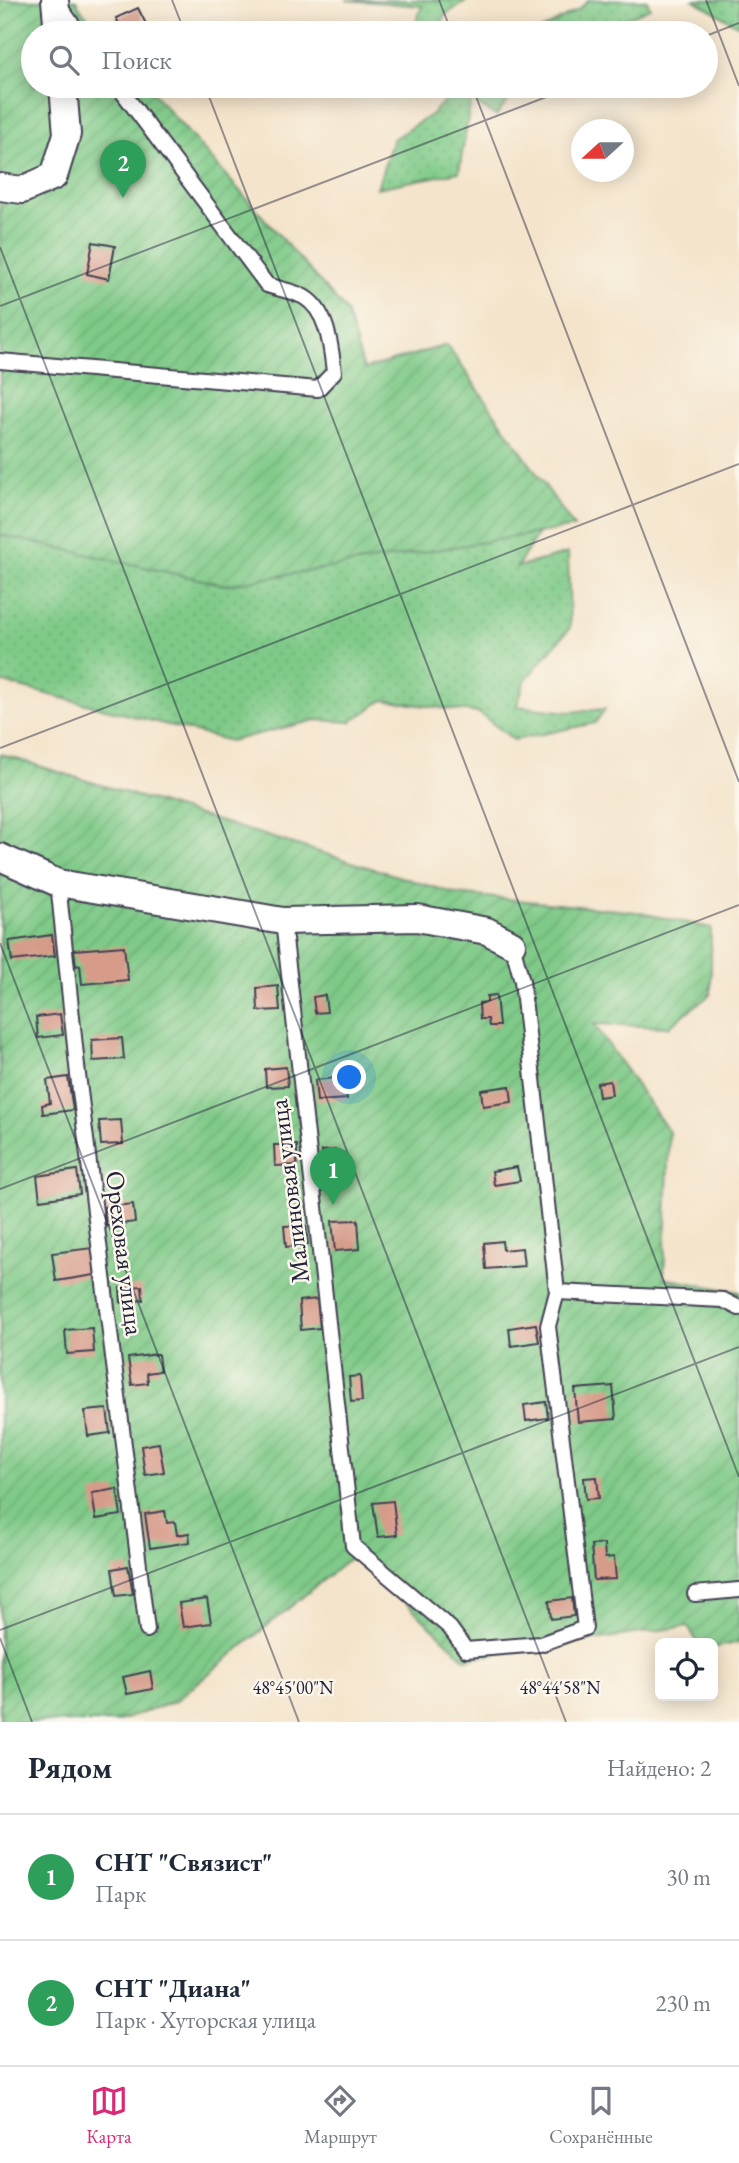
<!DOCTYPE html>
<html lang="ru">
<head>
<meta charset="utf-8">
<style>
	body { margin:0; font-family:"EB Garamond",serif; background:#f2f2f3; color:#1f2937 }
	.controls { position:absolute; right:21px; bottom:21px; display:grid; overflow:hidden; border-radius:10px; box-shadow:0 4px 18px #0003 }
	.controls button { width:63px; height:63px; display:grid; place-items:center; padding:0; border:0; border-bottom:2px solid #e0e1e3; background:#fff; color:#1f2937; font:35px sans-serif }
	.compass { position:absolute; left:571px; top:119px; width:63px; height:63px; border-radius:50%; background:#fff; box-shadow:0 4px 18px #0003; rotate:249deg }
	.you { position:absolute; left:350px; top:1078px; width:24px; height:24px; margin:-18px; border:5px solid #fff; border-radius:50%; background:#1a73e8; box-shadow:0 0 0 10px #1a73e833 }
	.badge { display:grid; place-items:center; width:46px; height:46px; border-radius:50%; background:#db2777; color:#fff; font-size:23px; font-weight:700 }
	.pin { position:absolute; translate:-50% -58px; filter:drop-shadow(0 2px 4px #0008) }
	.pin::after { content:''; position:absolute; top:37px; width:24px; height:21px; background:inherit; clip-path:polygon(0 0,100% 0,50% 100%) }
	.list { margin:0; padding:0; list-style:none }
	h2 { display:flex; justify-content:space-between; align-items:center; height:91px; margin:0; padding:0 28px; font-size:30px }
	h2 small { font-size:23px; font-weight:400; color:#747a83 }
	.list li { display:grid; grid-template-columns:46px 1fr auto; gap:21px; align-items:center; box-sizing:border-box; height:126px; padding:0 28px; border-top:2px solid #e0e1e3 }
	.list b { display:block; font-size:26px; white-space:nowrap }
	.list p { margin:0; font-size:23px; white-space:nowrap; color:#747a83 }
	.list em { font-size:23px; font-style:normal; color:#747a83 }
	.icon { flex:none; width:38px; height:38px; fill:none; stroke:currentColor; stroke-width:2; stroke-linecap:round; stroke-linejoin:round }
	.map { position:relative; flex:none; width:739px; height:1722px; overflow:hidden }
	.search { position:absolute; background:#fff; box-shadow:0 4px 18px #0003; left:21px; right:21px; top:21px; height:77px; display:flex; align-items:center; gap:18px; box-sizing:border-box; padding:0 24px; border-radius:38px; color:#747a83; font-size:26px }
	.sheet { height:343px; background:#fff }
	nav { display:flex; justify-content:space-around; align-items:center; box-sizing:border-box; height:98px; border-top:2px solid #e0e1e3; background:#fff; font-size:19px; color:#747a83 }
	nav a { display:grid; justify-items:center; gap:4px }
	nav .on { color:#db2777 }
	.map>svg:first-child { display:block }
	.grass { fill:url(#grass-dots); stroke:#507662; stroke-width:2 }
	.garden { fill:url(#garden-furrows); stroke:#507662; stroke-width:2 }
	.building { fill:#d79b8a }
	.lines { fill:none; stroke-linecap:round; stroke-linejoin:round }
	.service-casing { stroke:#423f51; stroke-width:18 }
	.minor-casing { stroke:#423f51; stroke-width:30 }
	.service { stroke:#fff; stroke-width:14 }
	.minor { stroke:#fff; stroke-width:26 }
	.ticks { fill:none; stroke:#22223b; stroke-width:2; stroke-opacity:0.45 }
	.labels { text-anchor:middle; stroke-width:5; stroke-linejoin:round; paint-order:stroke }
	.street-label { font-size:26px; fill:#22223b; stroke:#fbf7ec }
	.ticks-label { font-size:18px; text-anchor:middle; fill:#22223b; stroke:#fbf7ec; stroke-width:5; stroke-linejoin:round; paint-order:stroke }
</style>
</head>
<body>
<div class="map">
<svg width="739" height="1722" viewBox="0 0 739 1722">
	<defs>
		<pattern id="grass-dots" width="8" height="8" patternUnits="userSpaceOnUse" patternTransform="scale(1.75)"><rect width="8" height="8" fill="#7fca88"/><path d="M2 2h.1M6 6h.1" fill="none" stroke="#6dad76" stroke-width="1.8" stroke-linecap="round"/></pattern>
		<pattern id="garden-furrows" width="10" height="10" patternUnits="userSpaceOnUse" patternTransform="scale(1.75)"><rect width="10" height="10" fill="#7fca88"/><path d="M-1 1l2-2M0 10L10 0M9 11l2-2" fill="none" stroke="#6dad76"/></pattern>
	</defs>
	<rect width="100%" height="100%" fill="#fbf7ec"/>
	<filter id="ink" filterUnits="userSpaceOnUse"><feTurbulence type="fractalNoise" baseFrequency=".0143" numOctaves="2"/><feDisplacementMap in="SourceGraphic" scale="14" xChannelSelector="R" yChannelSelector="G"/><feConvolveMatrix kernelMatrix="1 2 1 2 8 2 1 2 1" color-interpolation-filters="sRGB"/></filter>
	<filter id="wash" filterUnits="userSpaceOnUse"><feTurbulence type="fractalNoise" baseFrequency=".00686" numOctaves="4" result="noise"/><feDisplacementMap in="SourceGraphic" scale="28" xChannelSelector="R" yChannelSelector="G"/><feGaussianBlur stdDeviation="1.57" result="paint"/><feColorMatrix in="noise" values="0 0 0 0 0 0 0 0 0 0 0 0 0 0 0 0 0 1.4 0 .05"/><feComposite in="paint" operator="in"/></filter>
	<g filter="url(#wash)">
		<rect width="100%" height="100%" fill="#f4e4cb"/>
		<g class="grass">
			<path d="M346 0H468L445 15 437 33H412L422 6Z"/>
			<path d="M589 0H647L650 8 592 33H536L578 10Z"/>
			<path d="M694 0H739V26Z"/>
			<path d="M459 86H520L496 116 471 100 459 172 377 188 393 139 432 114Z"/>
			<path d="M0 437 540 530 517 567 568 553 570 628 525 680 517 706 568 712 605 709 595 723 514 740 479 713 383 700 350 722 316 720 230 741 0 682Z"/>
		</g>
		<g class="garden">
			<path d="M0 0H76L81 10 101 33H33V86H147L346 311 364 369 447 345 574 527 225 585 0 535Z"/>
			<path d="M0 754 456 894 637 912 711 928V994L668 1027 594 1024 669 1132 664 1278 739 1292V1642L713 1648V1643H698L688 1626 465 1659 355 1554 174 1702 116 1722H0Z"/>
		</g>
		<g id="blocks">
			<g class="building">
				<path d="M138 8 149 30 141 33H124L116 18Z"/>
				<path d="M93 242 115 246 109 279 87 274Z"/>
				<path d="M52 935 55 956 12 961 9 941Z"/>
				<path d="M124 946 128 980 82 984 80 965 76 966 74 950Z"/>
				<path d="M278 986 280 1010 258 1011 257 988Z"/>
				<path d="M325 995 327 1012 315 1013 313 997Z"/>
				<path d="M496 995 499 1026H489L488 1019H480L479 1003 487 1002V996Z"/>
				<path d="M60 1014 63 1035 38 1038 36 1017Z"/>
				<path d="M122 1038 124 1059 93 1061 92 1040Z"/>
				<path d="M286 1067 288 1086 266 1087 265 1069Z"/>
				<path d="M68 1077 73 1110 43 1114 42 1105 50 1103 47 1080Z"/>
				<path d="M345 1077 347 1099 317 1101 315 1080Z"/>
				<path d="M610 1081 612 1095 599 1097 597 1083Z"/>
				<path d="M510 1086 512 1102 483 1106 481 1090Z"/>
				<path d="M121 1120 123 1144 101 1145 99 1121Z"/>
				<path d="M274 1145H297V1165L275 1166Z"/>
				<path d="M335 1150 337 1174 324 1175 322 1151Z"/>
				<path d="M517 1167 520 1181 494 1185 492 1171Z"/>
				<path d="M77 1170 80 1194 40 1200 37 1176Z"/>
				<path d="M133 1204 135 1222 106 1226 104 1207Z"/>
				<path d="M358 1220 360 1249 335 1251 332 1221Z"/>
				<path d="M306 1225 308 1245 286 1247 284 1226Z"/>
				<path d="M502 1241 503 1250 522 1248 524 1266 486 1269 484 1243Z"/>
				<path d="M92 1248 95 1275 56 1281 52 1253Z"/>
				<path d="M142 1286 143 1300 121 1303 120 1288Z"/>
				<path d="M317 1299 320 1328 301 1330 299 1301Z"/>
				<path d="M536 1324 539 1342 511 1346 509 1328Z"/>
				<path d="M92 1328 94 1352 67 1354 65 1330Z"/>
				<path d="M158 1354 160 1371 147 1373 148 1383 132 1385 128 1358Z"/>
				<path d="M360 1376 362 1401 351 1402 349 1377Z"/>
				<path d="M613 1386 616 1419 578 1422 575 1389Z"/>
				<path d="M546 1402 548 1418 526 1421 524 1405Z"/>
				<path d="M107 1409 110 1433 88 1436 85 1411Z"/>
				<path d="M159 1443 164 1472 145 1475 141 1446Z"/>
				<path d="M597 1477 599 1498 586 1499 584 1478Z"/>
				<path d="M117 1489 121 1515 96 1519 92 1493Z"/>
				<path d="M393 1501 397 1535 378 1537 373 1503Z"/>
				<path d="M165 1511 167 1523 175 1522 177 1535 189 1533 190 1542 150 1548 145 1514Z"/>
				<path d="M604 1544 605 1558 614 1557 616 1579 594 1580 591 1545Z"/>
				<path d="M128 1566 133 1594 116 1596 112 1569Z"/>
				<path d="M572 1598 574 1616 551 1619 549 1601Z"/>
				<path d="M207 1599 211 1623 183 1627 179 1603Z"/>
				<path d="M150 1671 153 1689 127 1694 123 1677Z"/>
			</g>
		</g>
	</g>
	<g filter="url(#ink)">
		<use href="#blocks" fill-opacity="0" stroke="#423f51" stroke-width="2"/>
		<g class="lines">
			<defs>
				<g id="service">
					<path d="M59 6 79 33"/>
					<path d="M0 361 318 389 334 372C331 347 328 311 304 297 294 291 278 289 267 285L118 86"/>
					<path d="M58 883 78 1075 147 1630"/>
					<path d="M283 921 353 1546 450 1628 466 1650 540 1644 585 1628 548 1326 557 1292 522 981 512 944"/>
					<path d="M557 1292 723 1300 739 1308"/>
					<path d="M695 1594 739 1590"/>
				</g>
				<g id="minor">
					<path d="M55 0 58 33"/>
					<path d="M0 187 22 190 54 176 67 134 63 86"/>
					<path d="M0 857 58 883 283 921 417 918 487 931 512 944"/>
				</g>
			</defs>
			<use href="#service" class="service-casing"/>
			<use href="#minor" class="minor-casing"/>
			<use href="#service" class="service"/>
			<use href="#minor" class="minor"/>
		</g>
	</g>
	<path class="ticks" d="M172 0 185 33M439 0 452 33M706 0 739 86M706 36 739 23M205 86 739 1477M472 86 739 782M0 247 566 1722M0 306 575 86M0 748 739 464M0 943 299 1722M0 1189 739 905M0 1630 739 1347M0 1638 32 1722"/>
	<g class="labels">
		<g class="street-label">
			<text transform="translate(289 1191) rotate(-97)" y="9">Малиновая улица</text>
			<text transform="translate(125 1253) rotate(83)" y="9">Ореховая улица</text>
		</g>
	</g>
	<g class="ticks-label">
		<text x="293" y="1694">48°45'00"N</text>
		<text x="560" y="1694">48°44'58"N</text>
	</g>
</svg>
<div class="controls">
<button><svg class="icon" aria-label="locate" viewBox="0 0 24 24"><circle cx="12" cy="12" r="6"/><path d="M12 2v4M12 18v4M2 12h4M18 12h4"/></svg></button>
</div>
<svg class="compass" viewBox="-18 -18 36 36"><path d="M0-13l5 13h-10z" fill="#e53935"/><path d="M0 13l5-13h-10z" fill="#747a83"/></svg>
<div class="you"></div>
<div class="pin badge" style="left:333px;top:1205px;background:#2e9e5b">1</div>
<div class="pin badge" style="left:123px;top:198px;background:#2e9e5b">2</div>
<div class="search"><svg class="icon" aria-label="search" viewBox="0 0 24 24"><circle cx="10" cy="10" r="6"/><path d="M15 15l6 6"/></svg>Поиск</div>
</div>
<section class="sheet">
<h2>Рядом<small>Найдено: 2</small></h2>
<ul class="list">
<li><span class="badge" style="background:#2e9e5b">1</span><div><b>СНТ &quot;Связист&quot;</b><p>Парк</p></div><em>30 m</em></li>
<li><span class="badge" style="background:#2e9e5b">2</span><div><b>СНТ &quot;Диана&quot;</b><p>Парк · Хуторская улица</p></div><em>230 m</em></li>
</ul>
</section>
<nav>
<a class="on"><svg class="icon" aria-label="map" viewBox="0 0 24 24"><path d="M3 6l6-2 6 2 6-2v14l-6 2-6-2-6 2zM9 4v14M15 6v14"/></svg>Карта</a>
<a><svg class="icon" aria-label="directions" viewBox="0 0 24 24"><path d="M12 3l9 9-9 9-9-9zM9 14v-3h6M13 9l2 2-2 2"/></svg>Маршрут</a>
<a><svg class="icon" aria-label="saved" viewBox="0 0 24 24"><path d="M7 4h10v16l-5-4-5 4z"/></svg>Сохранённые</a>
</nav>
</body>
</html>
